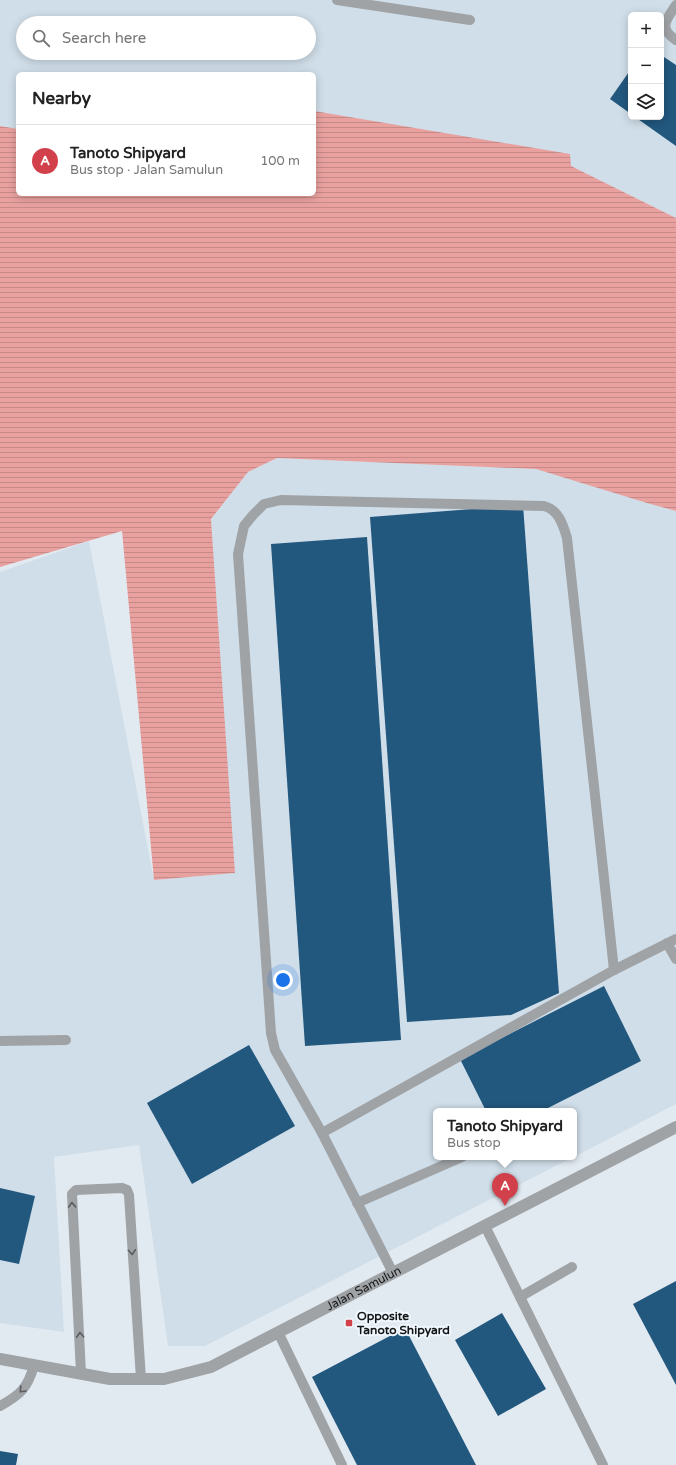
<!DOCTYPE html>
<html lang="en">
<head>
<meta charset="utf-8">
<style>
	body { margin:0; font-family:"Varela Round",sans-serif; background:#f6f6f6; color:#222 }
	.controls { position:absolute; right:12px; top:12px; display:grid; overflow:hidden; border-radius:6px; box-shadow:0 2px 10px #0003 }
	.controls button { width:36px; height:36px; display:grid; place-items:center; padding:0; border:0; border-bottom:1px solid #e0e0e0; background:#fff; color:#222; font:20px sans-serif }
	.you { position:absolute; left:283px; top:980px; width:14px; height:14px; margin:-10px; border:3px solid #fff; border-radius:50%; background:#1a73e8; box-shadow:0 0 0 6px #1a73e833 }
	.badge { display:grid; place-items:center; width:26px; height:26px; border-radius:50%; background:#d2414b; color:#fff; font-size:13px; font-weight:700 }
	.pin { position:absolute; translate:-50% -33px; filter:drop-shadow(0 1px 2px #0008) }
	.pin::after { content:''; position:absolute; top:21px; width:14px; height:12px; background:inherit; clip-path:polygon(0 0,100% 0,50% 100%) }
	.popup { position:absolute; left:433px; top:1108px; width:144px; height:52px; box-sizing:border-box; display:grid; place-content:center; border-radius:6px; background:#fff; filter:drop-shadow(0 1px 3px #0005); font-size:13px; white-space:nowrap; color:#767676 }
	.popup b { font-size:15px; color:#222 }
	.popup::after { content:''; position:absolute; left:50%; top:100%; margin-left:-8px; border:8px solid transparent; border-top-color:#fff }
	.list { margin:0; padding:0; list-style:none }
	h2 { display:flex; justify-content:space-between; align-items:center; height:52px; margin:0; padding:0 16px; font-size:17px }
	h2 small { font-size:13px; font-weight:400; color:#767676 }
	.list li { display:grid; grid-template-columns:26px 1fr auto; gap:12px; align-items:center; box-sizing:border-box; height:72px; padding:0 16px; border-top:1px solid #e0e0e0 }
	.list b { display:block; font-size:15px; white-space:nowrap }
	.list p { margin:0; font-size:13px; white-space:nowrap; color:#767676 }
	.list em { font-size:13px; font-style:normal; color:#767676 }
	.icon { flex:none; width:22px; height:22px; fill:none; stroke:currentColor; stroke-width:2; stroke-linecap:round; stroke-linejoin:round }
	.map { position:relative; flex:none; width:676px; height:1465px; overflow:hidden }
	.search { position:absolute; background:#fff; box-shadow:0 2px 10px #0003; left:16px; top:16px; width:300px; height:44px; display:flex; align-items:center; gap:10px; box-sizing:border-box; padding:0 14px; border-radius:22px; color:#767676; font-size:15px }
	.panel { position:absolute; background:#fff; box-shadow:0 2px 10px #0003; left:16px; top:72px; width:300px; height:124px; border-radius:6px }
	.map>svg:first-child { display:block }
	.built { fill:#d0dee9; fill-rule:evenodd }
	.water { fill:url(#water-rules) }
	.building { fill:#22577e }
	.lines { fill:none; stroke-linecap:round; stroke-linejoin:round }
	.service { stroke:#a0a3a6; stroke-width:10 }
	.minor { stroke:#a0a3a6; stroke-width:12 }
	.oneway { stroke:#5a5c5f }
	.poi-dot { fill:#d2414b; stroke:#f0f7fe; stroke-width:1.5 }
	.labels { text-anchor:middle; stroke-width:4; stroke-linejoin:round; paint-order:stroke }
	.street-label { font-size:12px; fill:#141618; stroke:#f0f7fe }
	.poi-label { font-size:12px; font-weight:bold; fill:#141618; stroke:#f0f7fe; text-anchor:start }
</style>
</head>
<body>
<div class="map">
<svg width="676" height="1465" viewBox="0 0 676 1465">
	<defs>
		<pattern id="water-rules" width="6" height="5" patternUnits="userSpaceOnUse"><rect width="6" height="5" fill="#e8a19f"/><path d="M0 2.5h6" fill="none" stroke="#c68a88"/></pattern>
	</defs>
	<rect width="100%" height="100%" fill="#e2eaf1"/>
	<g class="built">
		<path d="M0 0H676V218L570 166 314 114V74H18V129L0 126ZM631 15H661V117H631ZM23 23H309V53H23Z"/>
		<path d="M277 458 536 469 676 508V1104L574 1157V1111H436V1157H573L205 1346H168L139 1145 54 1157 64 1332 0 1323V572L89 541 154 880 234 873 211 519 248 472Z"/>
	</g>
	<path class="water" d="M314 111 570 154 571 166 676 218V511L647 503 536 469 277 458 248 472 211 519 235 873 154 880 122 531 0 567V126L18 129V194H314Z"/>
	<g class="building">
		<path d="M661 55 676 65V146L635 117H661Z"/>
		<path d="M631 69V114L610 99Z"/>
		<path d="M523 505 559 993 511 1015 407 1022 370 517Z"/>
		<path d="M367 537 401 1040 305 1046 271 544Z"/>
		<path d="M604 986 641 1061 542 1111H486L460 1059Z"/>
		<path d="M249 1045 295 1126 192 1184 147 1103Z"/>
		<path d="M0 1188 35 1196 19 1264 0 1260Z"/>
		<path d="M676 1281V1385L633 1304Z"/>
		<path d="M502 1313 546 1389 498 1416 455 1340Z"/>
		<path d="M405 1328 476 1465H357L312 1377Z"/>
		<path d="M0 1451 18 1454 16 1465H0Z"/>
	</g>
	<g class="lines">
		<g class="service">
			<path d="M337 0 470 20"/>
			<path d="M676 5C666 20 658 28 676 40"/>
			<path d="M667 943 676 959"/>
			<path d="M0 1041 66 1040"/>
			<path d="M322 1133 614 970 676 939"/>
			<path d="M357 1203 462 1157"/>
			<path d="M485 1226 603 1465"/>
			<path d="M393 1273 322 1133 275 1050 271 1033 238 554 244 526 253 515 264 504 281 500 544 506C559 510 563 525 567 538L614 970"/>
			<path d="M520 1297 572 1267"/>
			<path d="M278 1332 342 1465"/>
			<path d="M81 1373 72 1194 76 1190 122 1188 127 1190 129 1195 141 1379"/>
			<path d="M0 1406C20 1395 28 1388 34 1365"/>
		</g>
		<path class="minor" id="s1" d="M0 1359 110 1379H164L211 1367 676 1127"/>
	</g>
	<defs><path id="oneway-chevron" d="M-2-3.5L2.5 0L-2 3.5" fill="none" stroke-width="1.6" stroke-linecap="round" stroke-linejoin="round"/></defs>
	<g class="oneway">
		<use href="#oneway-chevron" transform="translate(72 1205) rotate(-92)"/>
		<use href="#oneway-chevron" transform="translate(132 1252) rotate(86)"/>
		<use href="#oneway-chevron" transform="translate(80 1335) rotate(-93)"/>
		<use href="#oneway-chevron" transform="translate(22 1390) rotate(133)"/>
	</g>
	<rect class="poi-dot" x="345" y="1319" width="8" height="8" rx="2"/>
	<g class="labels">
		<g class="street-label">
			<text dy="4" stroke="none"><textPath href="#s1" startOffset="386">Jalan Samulun</textPath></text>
		</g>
		<g class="poi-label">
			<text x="357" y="1320">Opposite<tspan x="357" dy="14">Tanoto Shipyard</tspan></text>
		</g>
	</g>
</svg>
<div class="controls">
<button>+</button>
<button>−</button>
<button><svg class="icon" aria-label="layers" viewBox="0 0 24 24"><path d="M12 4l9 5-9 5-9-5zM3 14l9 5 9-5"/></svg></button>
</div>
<div class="you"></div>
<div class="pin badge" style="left:505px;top:1206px">A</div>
<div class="popup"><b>Tanoto Shipyard</b>Bus stop</div>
<div class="search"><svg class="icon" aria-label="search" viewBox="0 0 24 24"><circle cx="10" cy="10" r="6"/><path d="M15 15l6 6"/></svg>Search here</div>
<section class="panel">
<h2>Nearby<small></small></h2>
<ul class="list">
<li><span class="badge">A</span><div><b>Tanoto Shipyard</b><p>Bus stop · Jalan Samulun</p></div><em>100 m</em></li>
</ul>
</section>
</div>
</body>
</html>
